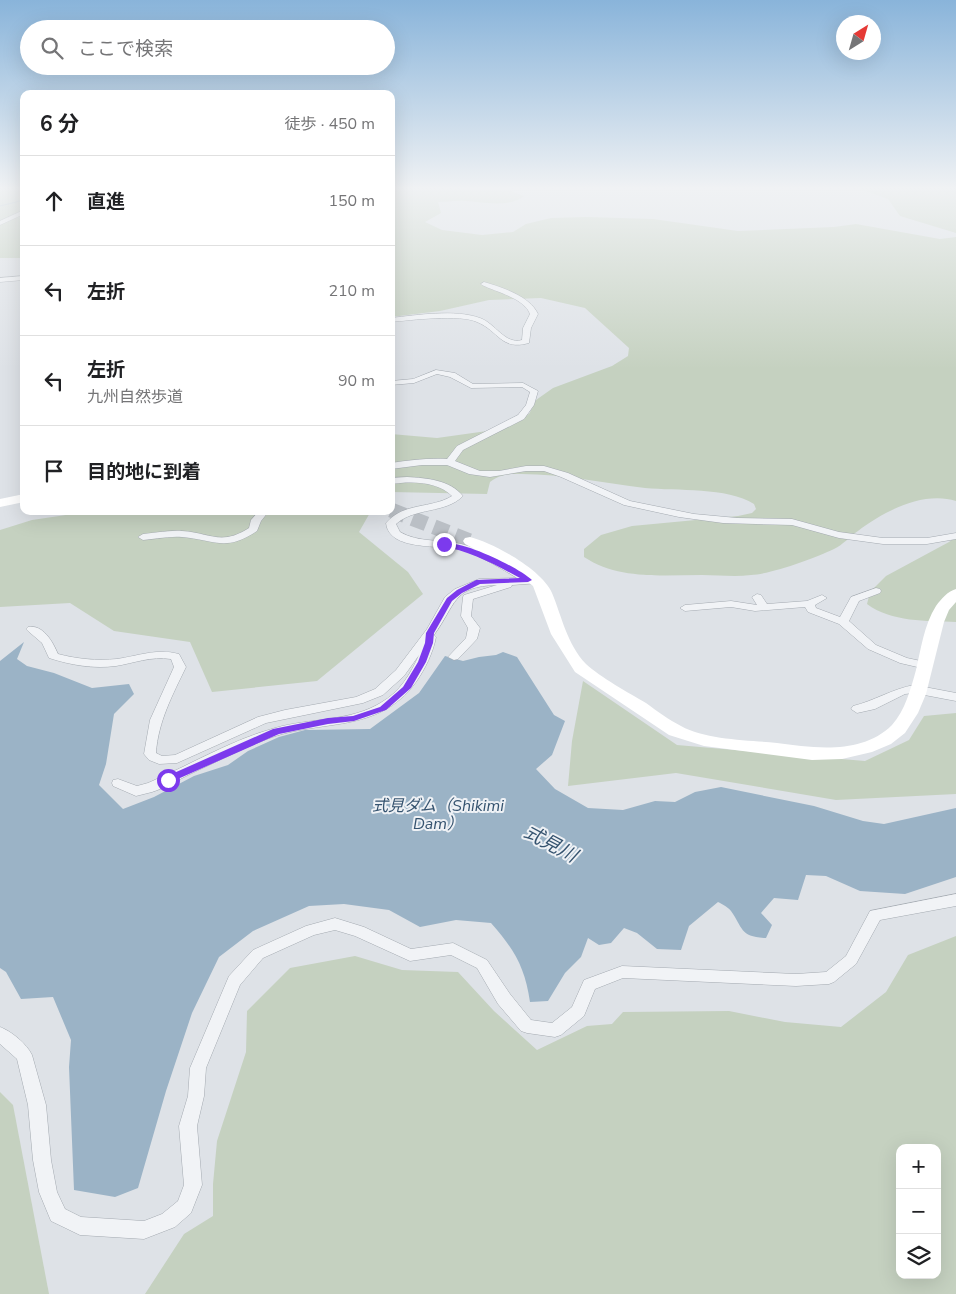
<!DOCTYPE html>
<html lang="ja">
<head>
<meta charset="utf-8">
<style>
	body { margin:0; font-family:"Nunito Sans","Noto Sans JP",sans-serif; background:#f6f6f6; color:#202124 }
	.controls { position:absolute; right:15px; bottom:15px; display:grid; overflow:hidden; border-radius:10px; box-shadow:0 5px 20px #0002 }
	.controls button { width:45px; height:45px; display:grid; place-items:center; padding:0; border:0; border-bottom:1px solid #e0e0e0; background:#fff; color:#202124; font:25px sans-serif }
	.compass { position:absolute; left:836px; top:15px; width:45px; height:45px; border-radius:50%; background:#fff; box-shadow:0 5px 20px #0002; rotate:37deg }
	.stop { position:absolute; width:15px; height:15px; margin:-11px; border:4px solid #7c3aed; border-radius:50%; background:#fff }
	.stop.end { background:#7c3aed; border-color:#fff; box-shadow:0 1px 5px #0008 }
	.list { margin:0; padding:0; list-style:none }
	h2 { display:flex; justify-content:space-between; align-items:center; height:65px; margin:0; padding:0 20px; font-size:21px }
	h2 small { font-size:16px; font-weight:400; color:#757577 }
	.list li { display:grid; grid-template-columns:32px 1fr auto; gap:15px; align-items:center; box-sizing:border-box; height:90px; padding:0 20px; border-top:1px solid #e0e0e0 }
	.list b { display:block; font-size:19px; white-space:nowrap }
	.list p { margin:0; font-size:16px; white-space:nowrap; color:#757577 }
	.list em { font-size:16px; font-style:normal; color:#757577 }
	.icon { flex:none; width:28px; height:28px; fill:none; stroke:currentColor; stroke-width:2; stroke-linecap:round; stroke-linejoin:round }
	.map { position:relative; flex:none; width:956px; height:1294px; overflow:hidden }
	.search { position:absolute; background:#fff; box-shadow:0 5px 20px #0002; left:20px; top:20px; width:375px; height:55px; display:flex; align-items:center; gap:12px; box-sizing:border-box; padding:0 18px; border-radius:28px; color:#757577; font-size:19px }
	.panel { position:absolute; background:#fff; box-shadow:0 5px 20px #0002; left:20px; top:90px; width:375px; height:425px; border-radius:10px }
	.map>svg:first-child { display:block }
	.green { fill:#c5d1c0; fill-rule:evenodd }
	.water { fill:#9bb3c6 }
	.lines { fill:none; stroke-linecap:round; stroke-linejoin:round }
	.stream { stroke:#9bb3c6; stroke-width:1 }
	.secondary-tunnel { stroke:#babfc5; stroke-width:15; stroke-dasharray:15 8; stroke-linecap:butt }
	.street-casing { stroke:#a4aab1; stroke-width:1 }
	.street { fill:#f1f3f6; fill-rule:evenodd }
	.secondary { fill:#fff; fill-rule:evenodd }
	.route { fill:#7c3aed }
	.labels { text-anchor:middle; stroke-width:4; stroke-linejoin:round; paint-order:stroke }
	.water-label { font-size:16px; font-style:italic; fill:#35536f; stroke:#eef1f5 }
	.near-water-label { font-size:19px; font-style:italic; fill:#35536f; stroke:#eef1f5 }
</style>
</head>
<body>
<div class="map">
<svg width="956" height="1294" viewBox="0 0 956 1294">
	<rect width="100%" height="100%" fill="#dee2e7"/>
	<g class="green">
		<rect x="0" y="188" width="24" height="70"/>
		<path d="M396 188 509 190 524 196C509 208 483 202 466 201 457 200 447 202 438 202L441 213 425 222 442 230 482 235 513 232 526 224 551 218 587 217 653 219 738 231 834 227 856 224 940 239 956 237V501C923 491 884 511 858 531 850 536 843 545 834 549 815 558 772 574 751 575 735 577 718 575 702 575 662 575 619 580 584 557V549L601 535 632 526 738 516 752 513 756 509 754 504C727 487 677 491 645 488 602 483 559 473 515 474 505 474 498 476 490 482L487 494 391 492V434L437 438 487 431 529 414 536 400 553 388 612 366 628 356 629 348 585 308 541 298 489 300 440 311 391 317V191Z"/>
		<path d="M868 188H956V233L900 216 888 199 860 189Z"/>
		<path d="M93 511H371L359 532 408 572 423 594 317 681 212 692 190 642 114 631 70 603 0 607V530L32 520Z"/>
		<path d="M956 536V622C927 621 891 622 867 604L870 592 886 576 949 542Z"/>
		<path d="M583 681 677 745 865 761 909 740 924 716 956 713V794L836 800 676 773 568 786 572 741Z"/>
		<path d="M956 936V1294H145L184 1234 213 1216V1184L217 1141 246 1052 247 1011 290 968 355 956 402 970 458 972 494 1011 537 1050 587 1026 612 1024 623 1012 729 1011 785 1022 841 1027 886 992 908 955ZM900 1148H937V1275H900Z"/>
		<path d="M0 1092 13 1105 49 1294H0Z"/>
	</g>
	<path class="water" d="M24 642 17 659 27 666 54 673 92 688 129 684 134 694 114 714 106 764 99 785 123 809 154 797 194 776 228 765 248 751 279 737 305 730 370 729 419 693 445 656 463 661 479 657 496 655 503 652 517 657 554 715 565 721 552 755 536 769 555 789 588 808 623 810 655 801 675 802 695 792 721 787 814 806 863 821 884 824 956 808V877L905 894 860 891 826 876 806 875 798 900 774 898 761 913 772 925 766 938C740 937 743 928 731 911 728 907 722 904 718 902L689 926 681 950 657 949 637 933 624 928 611 943 599 945 588 938 581 957 565 973 548 1001 530 1002C525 967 514 949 491 923L456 920 420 927 389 910 344 904 309 906 253 931 219 957 192 1013 166 1091 138 1188 115 1197 74 1190 69 1067 71 1040 53 997 21 999 6 972 0 968V661Z"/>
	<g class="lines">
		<path class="stream" d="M0 206 24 200"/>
		<path class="secondary-tunnel" d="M391 510 470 541"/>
		<defs>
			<g id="street">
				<path d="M24 210V214L0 225V221Z"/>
				<path d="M24 276V280L0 282V278Z"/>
				<path d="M484 282C501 287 530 296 538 314L531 328 529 343C501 351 499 331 477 322 460 314 411 320 391 322V318C417 315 455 309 480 318 495 323 505 345 522 340L523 328 530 314C524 298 496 292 482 285L481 284Z"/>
				<path d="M436 370 455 373 473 384 523 383 538 391 534 405 524 419 463 450 455 461 480 471H499L526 466H544L568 473 630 501 694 514 737 518 792 519 839 532 883 538H927L956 533V539L927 544H883L839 538 792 525 723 523 679 517 624 505 561 477 544 471H526L490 477 469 474 447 465H422L391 469V463C410 460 429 458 447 459L457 446 518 415 526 405 530 392 522 387 471 388 450 377 437 374 414 383 391 385V381L413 379Z"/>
				<path d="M407 477C427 478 450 480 463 496 445 514 415 507 396 524L400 532C419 543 441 539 461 544 487 550 510 565 532 578L540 579 541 581 540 583 512 585 511 587 473 599 471 616 480 628 477 639 458 659 454 660 448 657 466 638 468 628 461 616 463 597 464 595 497 585C452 586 456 605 434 635L436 637C433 653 425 669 416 682 377 735 322 718 267 739 241 749 216 762 190 774 178 780 165 788 152 792L136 796 113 786 112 783 113 780 118 779 137 786 148 783C190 765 231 740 275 728 309 718 351 722 382 702 400 692 411 673 419 655L404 676 383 695 363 703 266 723 177 763 159 764 149 760 144 754 150 720 174 667 171 659C151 656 134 663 116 666 93 669 71 665 49 658L42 643 28 631 26 629 28 627C43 624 53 642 58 654 77 659 97 661 117 659 138 656 157 648 179 654L186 667C173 694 158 722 156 753L162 756 175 755 258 717 285 710 356 697 375 689 396 670 427 629 445 597 455 589 479 579 517 578C500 568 482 556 462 550 441 544 389 552 386 523 404 502 431 509 452 496 437 481 411 481 391 484V478Z"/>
				<path d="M259 511H269L261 521 257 531C225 552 216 540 182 537 169 536 156 539 143 540L138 537 143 534C156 533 169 530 182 531 211 533 221 546 249 528L251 520Z"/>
				<path d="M876 588 880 589 881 591 880 593 859 601 849 621 876 645 907 658 930 663 932 665 930 667 926 669 900 663 868 649 839 624 808 612 805 607 755 611 731 607 685 611 680 608 685 605 731 601 757 605 752 597 757 594 761 595 767 604 807 601 822 595 827 598 815 605 816 608 840 617 851 597Z"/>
				<path d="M914 685 956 693V701L914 693 905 694 875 709 857 713 851 709 853 706C874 701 892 689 914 685Z"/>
				<path d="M956 894V906L880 920 856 964 834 982 829 984 796 986 623 978 595 989 584 1016 561 1035 555 1037 527 1033 521 1031 498 1004 477 968 451 955 410 961 355 936 335 930 314 935 263 958 240 985 206 1068 204 1096 197 1126 202 1185 191 1213 175 1227 144 1239 80 1235 51 1221 39 1192 33 1160 28 1105 17 1059 0 1044V1027C11 1031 27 1044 32 1055L46 1105 51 1160 57 1192 65 1209 81 1217 144 1221 162 1214 178 1201 184 1185 179 1126 188 1096 190 1068 229 976 253 950 306 926 335 918 364 927 411 949 453 943 487 960 510 994 531 1020 552 1023 572 1007 584 980 622 966 796 974 826 972 846 956 870 911Z"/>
			</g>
		</defs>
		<use href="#street" class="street-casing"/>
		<use href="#street" class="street"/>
		<g class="secondary">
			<path d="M462 188H512L508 190H466Z"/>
			<path d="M24 494V502L0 507V499Z"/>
			<path d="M470 537C494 543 542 570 552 593 562 617 567 644 586 664 600 677 629 693 646 703 657 711 669 720 681 726 706 740 748 740 777 743 814 748 862 755 892 725 905 711 911 688 916 670 921 649 924 625 936 606 942 598 947 592 956 589V602L949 610 944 622 926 694 918 713 905 733 891 744 872 752 842 759 812 760 704 746 669 735 575 672 551 634 533 586 508 566 465 544 463 541 465 538Z"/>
		</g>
	</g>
	<linearGradient id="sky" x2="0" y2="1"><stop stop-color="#89b4da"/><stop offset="0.51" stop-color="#f0f2f4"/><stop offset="1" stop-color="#f0f2f4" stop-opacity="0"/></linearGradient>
	<rect width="956" height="369" fill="url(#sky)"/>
	<path class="route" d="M441 543C462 540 516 566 532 580L528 582 480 584 462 593 452 601 434 633 433 643 426 662 411 688 386 710 354 721 328 724 279 734 171 782H165V777L273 729 328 718 353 716 380 707 403 687 418 662 425 643 426 633 447 598 457 590 476 580 520 578C494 564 470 551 441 546Z"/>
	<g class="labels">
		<g class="water-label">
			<text x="438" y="811">式見ダム（Shikimi<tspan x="438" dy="18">Dam）</tspan></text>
		</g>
		<g class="near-water-label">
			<text transform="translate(551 843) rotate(28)" y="7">式見川</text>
		</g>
	</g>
</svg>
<div class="controls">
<button>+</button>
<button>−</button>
<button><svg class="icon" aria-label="layers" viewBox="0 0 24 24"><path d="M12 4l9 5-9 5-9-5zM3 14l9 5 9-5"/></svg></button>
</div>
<svg class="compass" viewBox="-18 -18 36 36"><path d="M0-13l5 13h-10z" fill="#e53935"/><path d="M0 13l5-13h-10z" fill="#757577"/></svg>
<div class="stop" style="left:168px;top:780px"></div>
<div class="stop end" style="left:444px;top:544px"></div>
<div class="search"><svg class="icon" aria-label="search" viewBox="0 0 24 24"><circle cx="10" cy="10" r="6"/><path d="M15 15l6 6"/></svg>ここで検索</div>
<section class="panel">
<h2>6 分<small>徒歩 · 450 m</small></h2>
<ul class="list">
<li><svg class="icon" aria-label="ahead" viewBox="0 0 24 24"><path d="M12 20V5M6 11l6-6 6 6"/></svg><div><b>直進</b></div><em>150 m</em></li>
<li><svg class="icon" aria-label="left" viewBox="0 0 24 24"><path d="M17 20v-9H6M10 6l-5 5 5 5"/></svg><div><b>左折</b></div><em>210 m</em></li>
<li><svg class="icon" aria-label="left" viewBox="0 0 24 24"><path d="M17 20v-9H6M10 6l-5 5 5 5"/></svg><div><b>左折</b><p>九州自然歩道</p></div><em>90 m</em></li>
<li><svg class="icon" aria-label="arrive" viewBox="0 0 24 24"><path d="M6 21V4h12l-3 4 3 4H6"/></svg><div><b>目的地に到着</b></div></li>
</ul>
</section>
</div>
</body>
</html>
